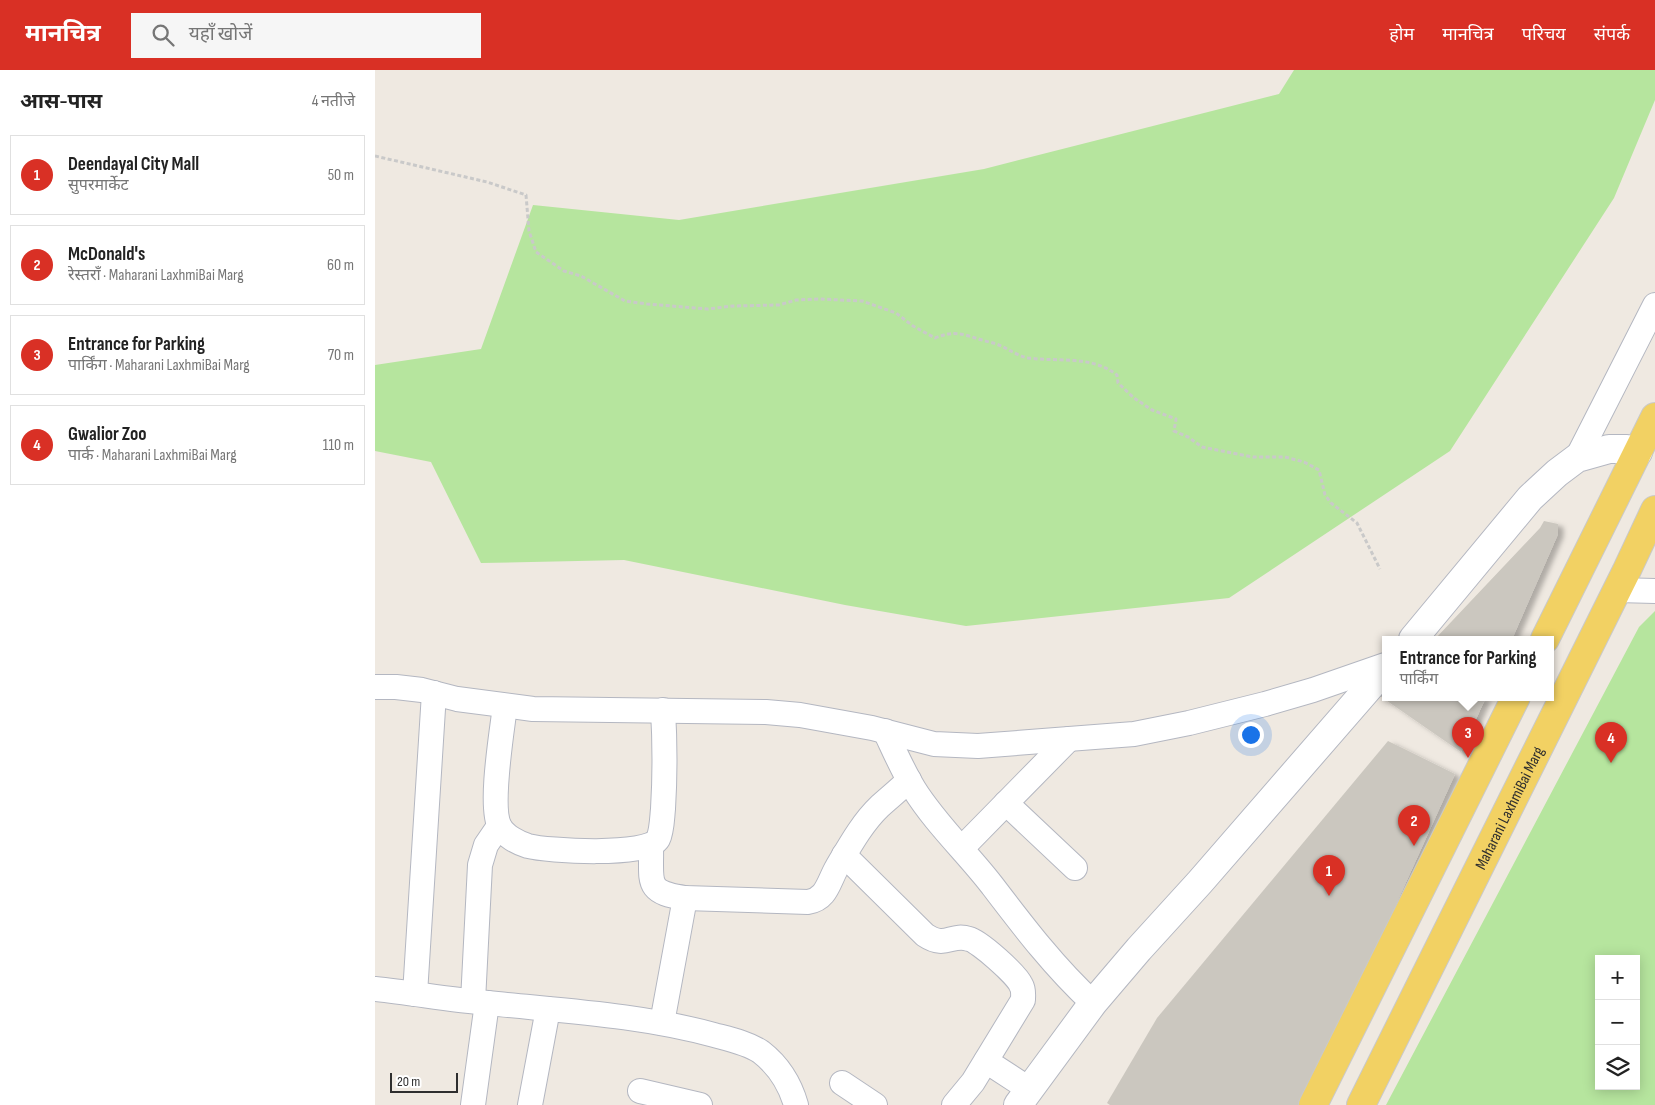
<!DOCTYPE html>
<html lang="hi">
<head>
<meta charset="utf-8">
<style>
	body { margin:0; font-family:"Sofia Sans Condensed","Noto Sans Devanagari",sans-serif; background:#f6f6f6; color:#222 }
	.controls { position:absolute; right:15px; bottom:15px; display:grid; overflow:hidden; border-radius:0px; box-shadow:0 2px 12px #0003 }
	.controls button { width:45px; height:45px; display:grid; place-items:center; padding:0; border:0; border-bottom:1px solid #e0e0e0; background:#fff; color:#222; font:25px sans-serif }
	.scale { position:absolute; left:15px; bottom:12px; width:68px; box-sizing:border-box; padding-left:5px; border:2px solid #2e2e2e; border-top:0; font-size:14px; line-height:18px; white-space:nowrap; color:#2e2e2e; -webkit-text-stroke:4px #fff; paint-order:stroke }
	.you { position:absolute; left:875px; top:664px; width:18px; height:18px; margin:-12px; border:4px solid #fff; border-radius:50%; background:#1a73e8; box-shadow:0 0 0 8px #1a73e833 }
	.badge { display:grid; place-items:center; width:32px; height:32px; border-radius:50%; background:#d93025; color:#fff; font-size:16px; font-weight:700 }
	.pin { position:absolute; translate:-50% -41px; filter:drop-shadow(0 1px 2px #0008) }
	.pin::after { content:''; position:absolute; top:26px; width:18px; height:15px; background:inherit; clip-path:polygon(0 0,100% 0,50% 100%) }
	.popup { position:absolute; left:1007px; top:566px; width:172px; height:65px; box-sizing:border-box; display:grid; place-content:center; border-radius:0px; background:#fff; filter:drop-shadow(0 1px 4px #0005); font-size:16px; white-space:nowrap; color:#767676 }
	.popup b { font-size:19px; color:#222 }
	.popup::after { content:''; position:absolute; left:50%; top:100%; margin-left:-10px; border:10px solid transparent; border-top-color:#fff }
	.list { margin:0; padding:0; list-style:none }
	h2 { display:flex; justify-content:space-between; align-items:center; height:65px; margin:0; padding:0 20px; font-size:21px }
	h2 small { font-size:16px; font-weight:400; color:#767676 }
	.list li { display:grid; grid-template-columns:32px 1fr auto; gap:15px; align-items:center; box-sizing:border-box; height:80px; margin:0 10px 10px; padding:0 10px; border:1px solid #e0e0e0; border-radius:0px }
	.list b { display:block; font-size:19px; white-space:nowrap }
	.list p { margin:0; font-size:16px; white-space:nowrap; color:#767676 }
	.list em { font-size:16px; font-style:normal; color:#767676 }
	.icon { flex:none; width:28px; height:28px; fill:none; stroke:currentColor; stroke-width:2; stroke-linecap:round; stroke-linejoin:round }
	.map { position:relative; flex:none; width:1280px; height:1035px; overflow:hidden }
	header { display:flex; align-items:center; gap:30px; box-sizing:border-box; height:70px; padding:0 25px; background:#d93025; color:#fff }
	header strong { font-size:24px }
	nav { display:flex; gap:28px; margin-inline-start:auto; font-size:18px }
	.search { width:350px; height:45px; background:#f6f6f6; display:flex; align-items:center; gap:12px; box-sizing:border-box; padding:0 18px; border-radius:0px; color:#767676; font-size:19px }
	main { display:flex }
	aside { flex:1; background:#fff }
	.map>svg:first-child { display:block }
	.green { fill:#b6e59e; fill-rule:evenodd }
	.building { fill:#cbc7bf; filter:url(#shadow) }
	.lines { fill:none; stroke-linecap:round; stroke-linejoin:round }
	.minor-casing { stroke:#b4b7c1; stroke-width:26 }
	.tertiary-casing { stroke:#b4b7c1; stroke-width:30 }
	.primary-casing { stroke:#c9c9c9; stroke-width:30 }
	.path { stroke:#c9c9c9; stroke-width:3; stroke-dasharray:4 2.5; stroke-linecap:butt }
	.minor { stroke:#fff; stroke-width:24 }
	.tertiary { stroke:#fff; stroke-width:28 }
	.primary { stroke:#f2d163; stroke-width:28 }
	.labels { text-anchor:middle; stroke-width:4; stroke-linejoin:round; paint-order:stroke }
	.street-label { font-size:16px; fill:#2e2e2e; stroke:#fff }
</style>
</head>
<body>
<header>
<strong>मानचित्र</strong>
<div class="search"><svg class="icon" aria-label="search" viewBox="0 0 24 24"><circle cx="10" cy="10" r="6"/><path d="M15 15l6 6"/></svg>यहाँ खोजें</div>
<nav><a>होम</a><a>मानचित्र</a><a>परिचय</a><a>संपर्क</a></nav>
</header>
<main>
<aside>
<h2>आस-पास<small>4 नतीजे</small></h2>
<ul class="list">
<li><span class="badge">1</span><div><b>Deendayal City Mall</b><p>सुपरमार्केट</p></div><em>50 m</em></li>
<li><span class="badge">2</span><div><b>McDonald's</b><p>रेस्तराँ · Maharani LaxhmiBai Marg</p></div><em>60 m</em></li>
<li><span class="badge">3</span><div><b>Entrance for Parking</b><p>पार्किंग · Maharani LaxhmiBai Marg</p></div><em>70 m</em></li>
<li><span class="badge">4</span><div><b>Gwalior Zoo</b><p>पार्क · Maharani LaxhmiBai Marg</p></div><em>110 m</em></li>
</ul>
</aside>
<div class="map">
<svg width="1280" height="1035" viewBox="0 0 1280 1035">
	<defs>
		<filter id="shadow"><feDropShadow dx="5.5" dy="3" stdDeviation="2.5" flood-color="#0004"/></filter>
	</defs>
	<rect width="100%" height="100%" fill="#efe9e1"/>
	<g class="green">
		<path d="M919 0H1280V30L1239 128 1075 381 854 528 591 556 470 535 249 490 106 493 56 392 0 381V295L106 279 158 135 304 150 609 99 904 24Z"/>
		<path d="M1280 541V1035H1011L1264 557ZM1224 889H1261V1016H1224Z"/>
	</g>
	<g class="building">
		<path d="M1169 451 1183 454V464L1137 569H1060L1165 458Z"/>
		<path d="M1010 621V627H1111L1086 682 1005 626Z"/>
		<path d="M1013 671 1080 704 938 1017 927 1035H735L732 1033 782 948Z"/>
	</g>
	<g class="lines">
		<defs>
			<g id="minor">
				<path d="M1202 388 1280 235"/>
				<path d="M1242 520 1280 521"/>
				<path d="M0 617H21L47 620 82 629 158 639 391 642 425 645 497 658 559 674 603 676 759 664 814 653 890 634 938 620 1010 595"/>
				<path d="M130 636C127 661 114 738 125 757 130 766 143 773 153 776 172 781 273 787 283 769 287 761 287 748 288 739 290 706 290 673 288 640"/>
				<path d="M510 661C519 680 528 701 539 719 560 753 592 783 616 814 648 856 679 897 718 933"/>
				<path d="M631 733 700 798"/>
				<path d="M276 776C277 812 269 822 310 828L433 832C451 829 453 814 461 799 474 777 487 753 505 736 515 727 525 719 534 710"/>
				<path d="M587 778 694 669"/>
				<path d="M469 785 550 865C571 879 576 863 594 869 604 871 642 905 646 915 649 920 648 924 648 930L598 1012 579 1035"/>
				<path d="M0 919C38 923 76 930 113 933 189 941 266 945 339 965 354 969 373 973 386 982 404 996 415 1014 421 1035"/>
				<path d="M40 924 59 623"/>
				<path d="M98 931 105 795 111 775 124 756"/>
				<path d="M287 953 310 828"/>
				<path d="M611 991 654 1019"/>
				<path d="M467 1013 500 1035"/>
				<path d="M265 1021 325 1035"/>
				<path d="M98 1035 112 933"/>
				<path d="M155 1035 173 939"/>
			</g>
			<g id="tertiary">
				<path d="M1038 569 1155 428 1182 403 1202 388 1234 379H1252L1263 382"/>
				<path d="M643 1035 718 933 764 879 825 812 1010 599"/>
			</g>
			<g id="primary">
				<path d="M1170 569 1280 347"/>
				<path d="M938 1035 1141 627"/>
				<path id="s1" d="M986 1035 1251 502 1280 440"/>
			</g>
		</defs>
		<use href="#minor" class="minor-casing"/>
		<use href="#tertiary" class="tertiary-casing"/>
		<use href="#primary" class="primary-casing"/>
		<path class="path" d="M0 86 112 112 151 125 154 161 161 182 189 201 206 206 250 231 272 234 333 239 358 236 404 235 421 230 445 229 487 231 521 243 538 256 560 268C580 260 587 264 607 270 613 272 620 273 626 276 635 280 643 286 653 288 684 292 716 285 742 305L743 313 759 328 777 340 801 349 799 361 813 367 827 377 878 387H910L929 392 944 400 950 425 956 433 982 453 1005 499"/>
		<use href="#minor" class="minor"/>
		<use href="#tertiary" class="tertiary"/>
		<use href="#primary" class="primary"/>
	</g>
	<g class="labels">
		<g class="street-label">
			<text dy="6" stroke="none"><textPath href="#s1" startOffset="332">Maharani LaxhmiBai Marg</textPath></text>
		</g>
	</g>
</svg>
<div class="controls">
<button>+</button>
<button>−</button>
<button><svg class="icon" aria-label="layers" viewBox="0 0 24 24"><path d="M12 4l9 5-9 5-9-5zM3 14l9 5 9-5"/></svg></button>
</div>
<div class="scale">20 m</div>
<div class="you"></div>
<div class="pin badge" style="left:954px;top:826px">1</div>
<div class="pin badge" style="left:1039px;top:776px">2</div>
<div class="pin badge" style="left:1093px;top:688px">3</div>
<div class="popup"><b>Entrance for Parking</b>पार्किंग</div>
<div class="pin badge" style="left:1236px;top:693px">4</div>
</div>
</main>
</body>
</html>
